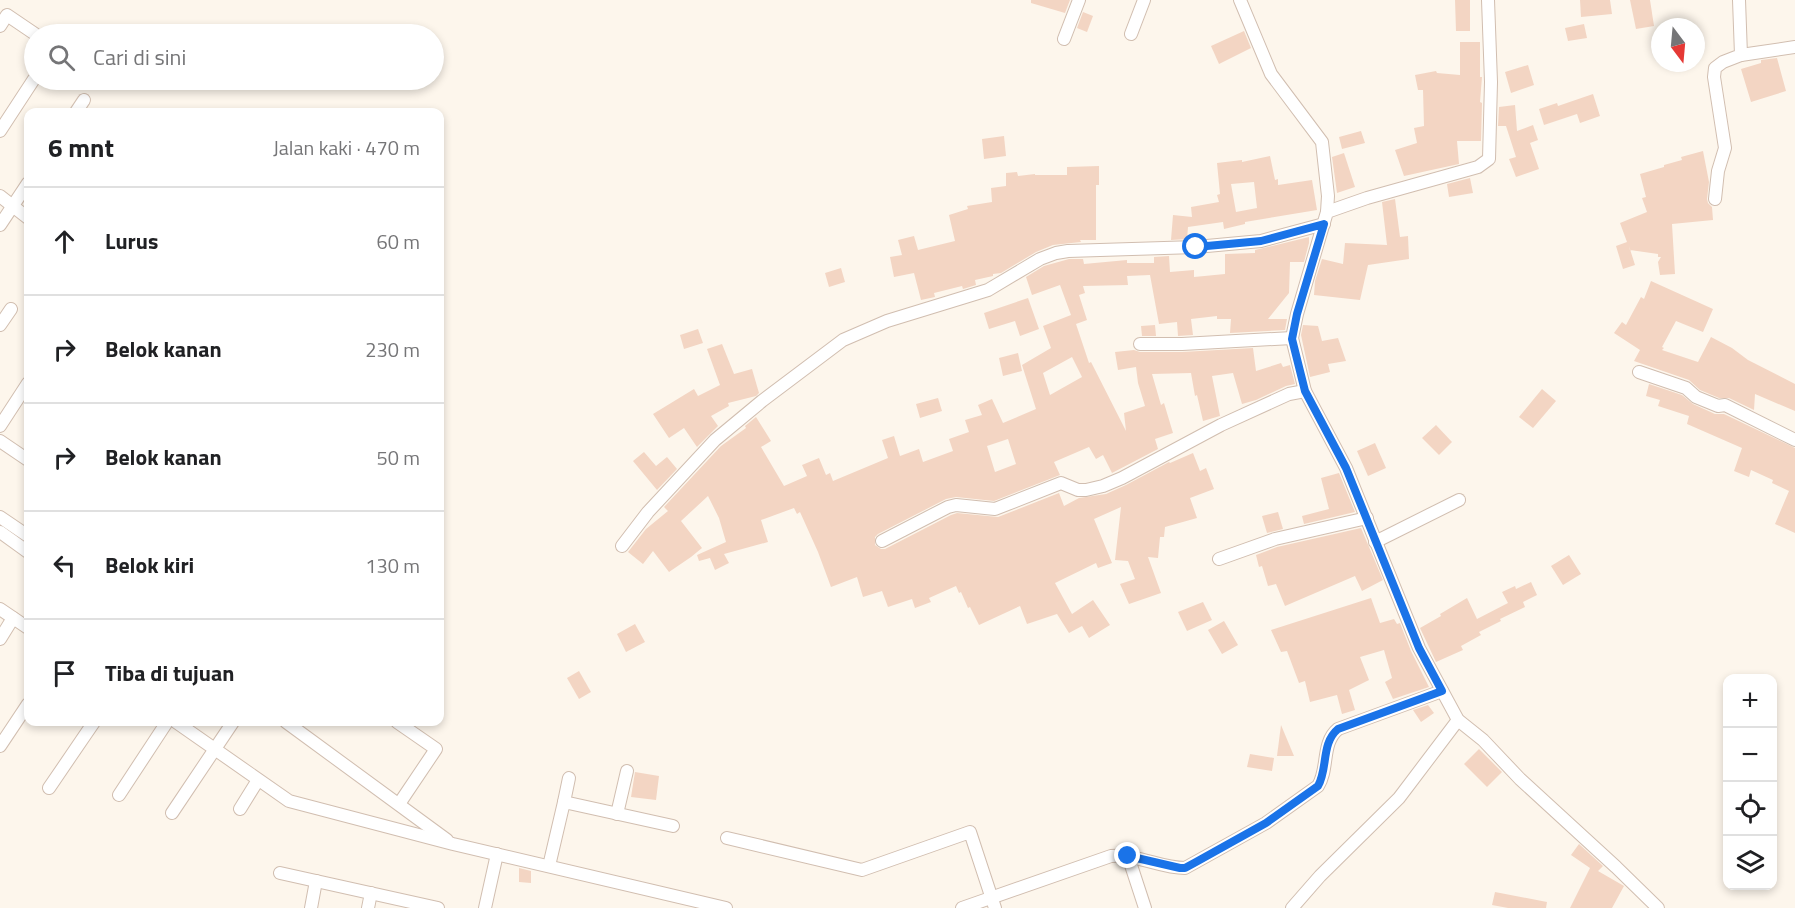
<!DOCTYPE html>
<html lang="id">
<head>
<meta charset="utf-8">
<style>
	body { margin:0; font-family:"Titillium Web",sans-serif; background:#f2f2f2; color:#202124 }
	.controls { position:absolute; right:18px; bottom:18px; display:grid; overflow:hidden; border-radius:12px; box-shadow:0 3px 9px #0003 }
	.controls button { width:54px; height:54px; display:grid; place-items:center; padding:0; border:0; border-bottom:2px solid #e0e0e0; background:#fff; color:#202124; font:30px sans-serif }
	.compass { position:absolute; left:1651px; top:18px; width:54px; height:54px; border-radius:50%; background:#fff; box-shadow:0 3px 9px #0003; rotate:164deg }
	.stop { position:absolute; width:18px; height:18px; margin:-14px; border:4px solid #1a73e8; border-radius:50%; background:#fff }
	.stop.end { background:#1a73e8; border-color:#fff; box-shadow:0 2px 6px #0008 }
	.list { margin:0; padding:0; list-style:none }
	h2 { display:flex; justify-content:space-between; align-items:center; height:78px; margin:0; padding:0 24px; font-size:26px }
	h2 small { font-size:20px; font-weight:400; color:#757577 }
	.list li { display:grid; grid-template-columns:39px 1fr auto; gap:18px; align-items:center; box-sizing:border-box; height:108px; padding:0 24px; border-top:2px solid #e0e0e0 }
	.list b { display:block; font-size:22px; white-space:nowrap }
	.list em { font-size:20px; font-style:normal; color:#757577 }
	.icon { flex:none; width:33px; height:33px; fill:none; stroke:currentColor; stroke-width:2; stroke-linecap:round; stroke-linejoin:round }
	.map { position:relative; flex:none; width:1795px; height:908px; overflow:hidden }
	.search { position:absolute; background:#fff; box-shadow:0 3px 9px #0003; left:24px; top:24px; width:420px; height:66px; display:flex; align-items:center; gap:15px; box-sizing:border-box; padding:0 21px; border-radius:33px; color:#757577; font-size:22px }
	.panel { position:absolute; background:#fff; box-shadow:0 3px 9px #0003; left:24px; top:108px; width:420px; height:618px; border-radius:12px }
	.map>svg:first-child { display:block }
	.building { fill:#f3d5c3; fill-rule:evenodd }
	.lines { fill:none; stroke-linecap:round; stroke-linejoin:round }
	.street-casing { stroke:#d1beb0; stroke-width:14 }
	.street { stroke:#fff; stroke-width:12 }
	.route { stroke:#1a73e8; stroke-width:8 }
</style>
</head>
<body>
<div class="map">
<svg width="1795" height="908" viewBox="0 0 1795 908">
	<rect width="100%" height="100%" fill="#fdf6ec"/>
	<g class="building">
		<path d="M1031 0H1070L1065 13 1031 3Z"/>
		<path d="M1455 0H1470V31H1456Z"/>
		<path d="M1580 0H1610L1612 14 1581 17Z"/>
		<path d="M1630 0H1650L1654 26 1636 29Z"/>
		<path d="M1083 12 1093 16 1087 32 1077 28Z"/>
		<path d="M1584 24 1587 38 1568 41 1565 28Z"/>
		<path d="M1244 31 1251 48 1219 64 1211 46Z"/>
		<path d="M1460 42H1480V77H1482L1480 102 1482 103 1481 141H1457L1459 164 1404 176 1395 150 1417 143 1414 128 1424 126 1423 90H1418L1415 75 1436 71 1437 73 1460 75Z"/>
		<path d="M1777 58 1786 91 1751 102 1741 69 1761 63V60Z"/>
		<path d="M1528 65 1534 85 1511 93 1505 72Z"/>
		<path d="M1593 94 1600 116 1580 123 1577 114 1544 125 1539 109 1557 103 1558 106Z"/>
		<path d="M1515 105 1517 131 1533 125 1538 140 1530 143 1539 169 1516 177 1509 159 1516 157 1506 126H1498L1499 107Z"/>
		<path d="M1361 131 1365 143 1342 149 1339 137Z"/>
		<path d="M1004 136 1006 156 984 159 982 139Z"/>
		<path d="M1703 151 1709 182 1707 199 1708 203 1712 207 1713 220 1672 224 1675 274 1660 275 1658 262 1661 257H1658V254L1630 250 1629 246 1635 265 1623 269 1616 246 1627 242 1620 223 1647 212 1642 198 1646 197 1640 174 1664 167V165L1682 160 1681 157Z"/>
		<path d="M1344 153 1355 187 1337 193 1332 157Z"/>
		<path d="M1270 156 1275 180 1278 179V185L1312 180 1317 210 1245 222V224L1224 229 1223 222 1188 227 1187 239 1171 240 1173 215 1192 217 1191 207 1219 202 1217 195 1220 194 1217 163 1242 160V162ZM1254 182 1257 208 1236 212 1231 184Z"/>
		<path d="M1099 166V185H1096V240H1080L1081 242 1053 245 1036 252 1001 273 993 274V276L975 280 976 285 963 289 962 286 934 293 935 297 921 300 914 273 894 277 890 257 902 255 898 240 914 236 918 250 955 241 949 215 968 209 967 206 992 202 991 188 1006 186V173L1017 172 1018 176 1035 174V175H1067V167Z"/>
		<path d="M1470 178 1473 193 1449 197 1447 184Z"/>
		<path d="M1395 199 1400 237 1408 236 1409 259 1368 265 1360 300 1314 295 1315 281 1322 259 1343 264 1345 243 1387 245 1382 202Z"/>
		<path d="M1309 237V243L1304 262H1290L1289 293 1268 319H1287L1285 330 1230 333 1231 319H1217V316L1191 319 1193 335 1178 336 1177 322 1159 324 1150 275 1127 276 1128 285 1083 286 1085 293 1079 295 1087 320 1076 324 1089 363 1091 362 1126 431 1124 413 1145 406 1138 383 1136 367 1118 370 1115 352 1134 350 1140 352H1182L1253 348 1256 371 1281 363 1283 367 1290 365 1295 384 1286 386 1256 400 1242 404 1233 373 1212 376 1220 416 1203 421 1197 395 1195 396 1191 373 1152 374 1161 405 1164 403 1173 433 1155 439 1158 449 1112 473 1103 455 1096 459 1089 447 1054 462 1060 475 994 501 956 497 946 499 878 534 875 537V545L881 549H885L951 515 957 513 998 517 1059 493 1064 506 1079 498 1106 494 1126 485 1169 462 1170 463 1193 453 1200 471 1206 468 1214 489 1190 498 1197 518 1165 527 1164 537H1160L1158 558 1148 557 1161 593 1129 604 1120 584 1135 579 1128 561 1115 560 1121 507 1094 519 1112 563 1098 568 1096 563 1055 583 1072 614 1093 600 1110 625 1089 638 1082 626 1069 633 1057 614 1027 624 1020 606 979 625 970 607 968 608 961 592 959 593 956 586 929 598 931 602 915 608 912 599 888 607 882 591 863 597 857 577 831 587 818 552 800 512 797 514 794 508 761 520 768 542 724 554 729 563 715 570 710 558 699 561 697 555 726 542 719 518 708 496 681 521 702 548 691 557 669 572 653 551 643 564 628 552 646 529 668 511 664 507 721 446 746 428 745 426 756 417 771 441 761 447 784 486 807 476 802 465 819 458 826 475 830 473 833 481 888 458 882 440 894 436 900 456 919 449 923 462 953 451 949 439 969 432 965 420 982 415 978 405 992 399 1003 423 1036 409 1022 365 1051 348 1043 326 1071 315 1060 285 1032 295 1026 277 1044 266 1069 259H1083L1084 264 1127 260V263H1154V257L1169 256 1170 272 1194 270V277L1225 274V254L1255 253V250ZM1072 357 1082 377 1050 395 1043 373ZM1008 439 1016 464 995 472 987 446Z"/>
		<path d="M841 268 845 282 829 287 825 273Z"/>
		<path d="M1651 281 1713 309 1703 332 1676 321 1662 347 1664 348 1662 350 1698 362 1711 337 1732 348 1748 360 1795 384V411L1755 394 1754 410 1729 398H1719L1700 390 1689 380 1634 361 1640 350 1614 333 1622 322 1626 325 1641 297 1644 299Z"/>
		<path d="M1028 298 1039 329 1020 336 1015 321 989 329 984 313Z"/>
		<path d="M1155 325 1156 336H1142L1141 326Z"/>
		<path d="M1303 325 1318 326 1322 341 1338 338 1346 361 1328 364 1330 372 1310 377 1301 335Z"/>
		<path d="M698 329 703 343 684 349 680 335Z"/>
		<path d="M722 344 734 374 752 369 759 393 756 396 728 403 729 406 711 416 718 426 697 447 684 428 669 438 653 414 694 389 698 396 720 385 707 349Z"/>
		<path d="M1018 353 1022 371 1003 376 999 358Z"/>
		<path d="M1649 384 1682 395 1693 404 1715 414H1724L1795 448V533L1775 524 1789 491 1772 483 1773 480 1751 470 1749 477 1734 471 1742 448 1687 424 1689 416 1658 406 1660 400 1646 396Z"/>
		<path d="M1542 389 1556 401 1533 428 1519 417Z"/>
		<path d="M938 398 942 411 920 418 916 404Z"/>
		<path d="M1436 425 1452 442 1439 455 1422 438Z"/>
		<path d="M1375 443 1386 468 1368 476 1357 451Z"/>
		<path d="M644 452 656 466 667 457 677 469 657 490 633 461Z"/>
		<path d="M1339 473 1355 512 1304 524 1302 516 1329 509 1321 478Z"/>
		<path d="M1278 512 1283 529 1267 533 1262 516Z"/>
		<path d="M1361 528 1383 580 1362 591 1355 576 1285 606 1276 584 1268 586 1262 566 1259 567 1256 555 1277 547Z"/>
		<path d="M1569 555 1581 574 1563 585 1551 566Z"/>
		<path d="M1531 582 1537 595 1523 602 1525 607 1500 619 1501 621 1479 632 1481 635 1461 646 1463 650 1436 662 1420 628 1441 616 1440 614 1467 598 1477 619 1508 603 1502 592 1515 586 1516 589Z"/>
		<path d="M1371 598 1380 623 1394 619 1397 624 1400 623 1411 651 1429 687 1393 699 1385 682 1392 678 1384 650 1360 657 1369 680 1349 690 1355 710 1342 714 1337 695 1310 702 1305 681 1299 683 1287 651 1281 652 1271 630Z"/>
		<path d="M1203 602 1212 620 1187 631 1178 612Z"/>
		<path d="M1224 621 1238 645 1222 654 1208 630Z"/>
		<path d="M635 624 645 642 626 652 617 634Z"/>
		<path d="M579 671 591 692 579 699 567 678Z"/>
		<path d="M1428 705 1434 713 1421 722 1413 710Z"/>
		<path d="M1281 725 1294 756H1277Z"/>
		<path d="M1479 749 1502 772 1487 787 1464 764Z"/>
		<path d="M1250 754 1274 758 1272 771 1247 767Z"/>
		<path d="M635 772 659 776 656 800 631 797Z"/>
		<path d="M1579 844 1603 866 1598 871 1624 886 1612 908H1570L1590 868 1571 855Z"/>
		<path d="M519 868 531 871V883L519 882Z"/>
		<path d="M1495 892 1547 902 1546 908H1508L1492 905Z"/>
	</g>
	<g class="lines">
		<defs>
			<g id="street">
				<path d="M1240 0 1271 74 1322 142 1328 196 1327 212"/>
				<path d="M1488 0 1491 82 1489 159 1478 167 1367 198 1327 212 1297 314 1292 338 1305 391 1346 468 1419 648 1458 720 1483 740 1520 779 1616 867 1658 908"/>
				<path d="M0 26 7 15 35 34"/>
				<path d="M1131 34 1144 0"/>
				<path d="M1064 39 1079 0"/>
				<path d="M1741 55 1795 47"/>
				<path d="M76 112 84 100"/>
				<path d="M0 131 34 79"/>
				<path d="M0 196 28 218"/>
				<path d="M1715 199 1718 171 1725 148 1714 77 1715 68 1723 62 1741 55 1739 0"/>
				<path d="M0 225 28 183"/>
				<path d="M0 325 11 309"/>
				<path d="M1140 344H1182L1292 338"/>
				<path d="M1639 372 1686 388 1696 397 1718 406 1725 405 1795 440"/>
				<path d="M0 426 28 383"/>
				<path d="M0 441 28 460"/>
				<path d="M0 517 28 536"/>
				<path d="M0 532 28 552"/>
				<path d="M882 541 948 507 956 505 995 509 1061 483 1078 490H1086L1103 486 1122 478 1221 425 1289 394 1305 391"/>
				<path d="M1375 542 1459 500"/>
				<path d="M622 546 648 512 715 440 762 401 843 340 887 321 988 290 1040 259 1056 253 1068 251 1196 247 1261 241 1324 224"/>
				<path d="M1219 559 1275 539 1367 518"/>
				<path d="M0 609 28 628"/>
				<path d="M0 639 13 618"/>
				<path d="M176 722 289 801 453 844 726 908"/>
				<path d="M286 722 447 840"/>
				<path d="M397 722 436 749 399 804"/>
				<path d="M0 746 28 704"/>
				<path d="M49 788 94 722"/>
				<path d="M119 795 167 722"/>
				<path d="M564 802 569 778"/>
				<path d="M240 809 258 780"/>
				<path d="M172 813 233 722"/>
				<path d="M617 814 627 771"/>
				<path d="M727 838 862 870 970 832 995 908"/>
				<path d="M1128 856 1145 908"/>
				<path d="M549 866 564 802 673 826"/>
				<path d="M280 873 438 908"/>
				<path d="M311 908 316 881"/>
				<path d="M368 908 371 893"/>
				<path d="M485 908 497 854"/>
				<path d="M962 908 1111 856C1138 854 1160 868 1185 868L1266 823 1318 786C1329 769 1321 743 1338 729L1442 691"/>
				<path d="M1292 908 1320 876 1399 798 1458 720"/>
			</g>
		</defs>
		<use href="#street" class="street-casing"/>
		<use href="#street" class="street"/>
	</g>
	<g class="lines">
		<path class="route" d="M1128 856 1180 868H1185L1196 862 1266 823 1318 786C1328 769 1321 743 1338 729L1442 691 1419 648 1346 468 1305 391 1292 339 1297 314 1324 224 1261 241 1196 247"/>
	</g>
</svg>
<div class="controls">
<button>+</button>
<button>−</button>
<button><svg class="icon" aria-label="locate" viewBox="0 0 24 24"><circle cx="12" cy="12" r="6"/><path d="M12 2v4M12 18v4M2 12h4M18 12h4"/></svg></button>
<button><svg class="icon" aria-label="layers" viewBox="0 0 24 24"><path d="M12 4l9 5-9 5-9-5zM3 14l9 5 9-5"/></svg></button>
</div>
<svg class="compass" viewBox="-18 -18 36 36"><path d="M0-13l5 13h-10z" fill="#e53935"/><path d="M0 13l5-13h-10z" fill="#757577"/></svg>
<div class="stop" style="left:1196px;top:247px"></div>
<div class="stop end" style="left:1128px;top:856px"></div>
<div class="search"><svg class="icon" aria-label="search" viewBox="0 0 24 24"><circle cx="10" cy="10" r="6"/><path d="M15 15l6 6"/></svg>Cari di sini</div>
<section class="panel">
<h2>6 mnt<small>Jalan kaki · 470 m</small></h2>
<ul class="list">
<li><svg class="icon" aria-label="ahead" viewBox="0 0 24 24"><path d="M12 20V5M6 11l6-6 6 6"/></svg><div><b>Lurus</b></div><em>60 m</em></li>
<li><svg class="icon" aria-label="right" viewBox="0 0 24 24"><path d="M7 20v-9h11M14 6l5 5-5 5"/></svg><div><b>Belok kanan</b></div><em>230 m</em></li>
<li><svg class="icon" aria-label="right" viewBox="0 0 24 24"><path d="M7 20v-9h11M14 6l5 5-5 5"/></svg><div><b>Belok kanan</b></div><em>50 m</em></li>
<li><svg class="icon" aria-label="left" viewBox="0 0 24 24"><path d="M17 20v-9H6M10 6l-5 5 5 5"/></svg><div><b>Belok kiri</b></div><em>130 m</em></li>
<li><svg class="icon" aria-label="arrive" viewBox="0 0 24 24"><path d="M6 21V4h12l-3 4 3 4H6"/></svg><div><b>Tiba di tujuan</b></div></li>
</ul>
</section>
</div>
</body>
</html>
